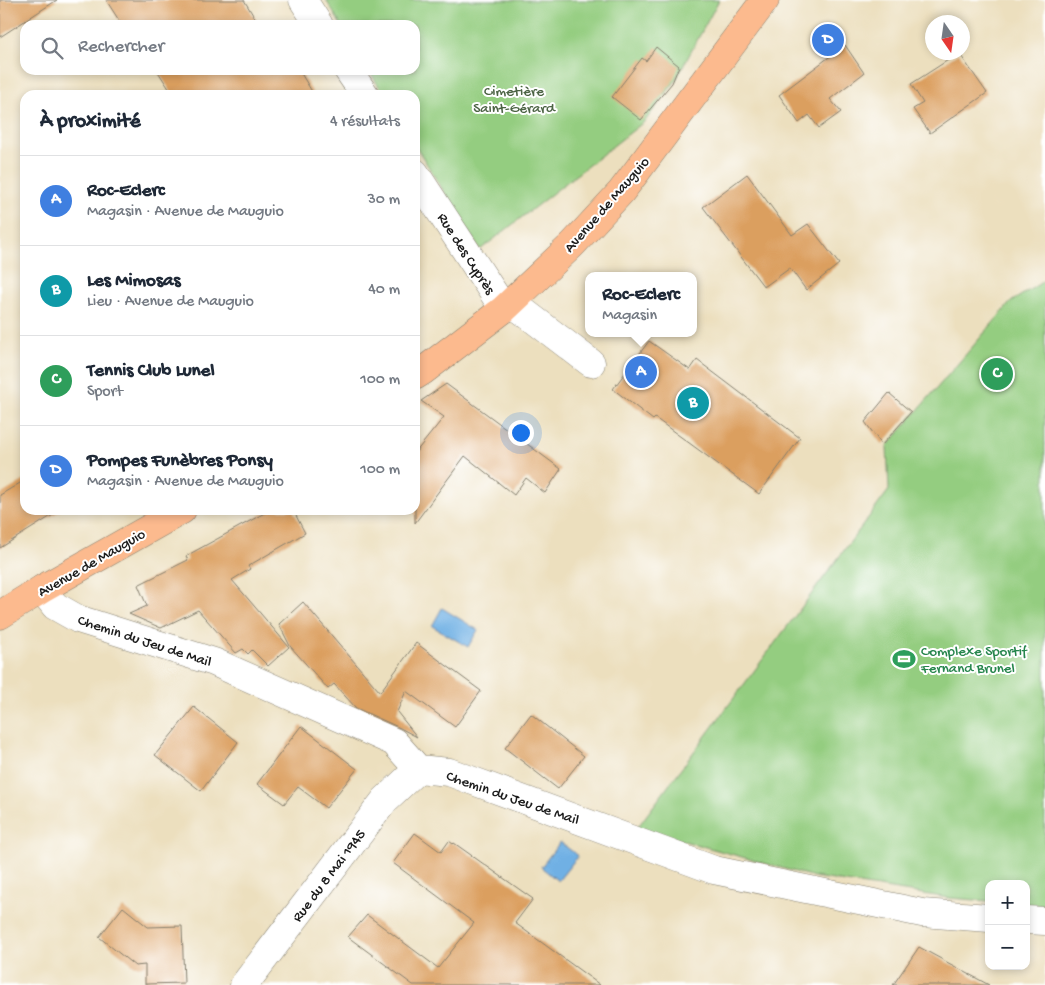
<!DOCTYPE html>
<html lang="fr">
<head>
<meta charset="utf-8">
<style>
	body { margin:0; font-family:"Gochi Hand",sans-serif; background:#f6f6f7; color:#1f2937 }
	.controls { position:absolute; right:15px; bottom:15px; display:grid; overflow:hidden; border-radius:10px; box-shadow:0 2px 8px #0003 }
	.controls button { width:45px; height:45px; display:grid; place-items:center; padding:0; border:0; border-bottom:1px solid #e0e1e3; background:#fff; color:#1f2937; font:25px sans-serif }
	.compass { position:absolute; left:925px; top:15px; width:45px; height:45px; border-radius:50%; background:#fff; box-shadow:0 2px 8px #0003; rotate:167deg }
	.you { position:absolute; left:520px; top:432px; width:18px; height:18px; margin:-12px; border:4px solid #fff; border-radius:50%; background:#1a73e8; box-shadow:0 0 0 8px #1a73e833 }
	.badge { display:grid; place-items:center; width:32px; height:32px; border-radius:50%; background:#b5179e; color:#fff; font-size:16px; font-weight:700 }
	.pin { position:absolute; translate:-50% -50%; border:2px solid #fff; box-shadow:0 1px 5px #0006 }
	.popup { position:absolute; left:585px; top:272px; width:112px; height:65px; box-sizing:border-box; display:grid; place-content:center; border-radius:10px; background:#fff; filter:drop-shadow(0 1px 4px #0005); font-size:16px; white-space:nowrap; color:#747a83 }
	.popup b { font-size:19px; color:#1f2937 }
	.popup::after { content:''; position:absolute; left:50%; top:100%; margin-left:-10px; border:10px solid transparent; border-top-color:#fff }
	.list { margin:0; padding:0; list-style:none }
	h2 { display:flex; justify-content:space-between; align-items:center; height:65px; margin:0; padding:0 20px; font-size:21px }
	h2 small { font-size:16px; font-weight:400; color:#747a83 }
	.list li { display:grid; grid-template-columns:32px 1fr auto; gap:15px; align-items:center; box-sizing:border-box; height:90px; padding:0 20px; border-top:1px solid #e0e1e3 }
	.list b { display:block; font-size:19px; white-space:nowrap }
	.list p { margin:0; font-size:16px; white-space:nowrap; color:#747a83 }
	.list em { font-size:16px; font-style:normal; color:#747a83 }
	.icon { flex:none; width:28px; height:28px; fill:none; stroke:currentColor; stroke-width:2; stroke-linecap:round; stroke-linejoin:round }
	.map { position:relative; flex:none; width:1045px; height:985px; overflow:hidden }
	.search { position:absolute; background:#fff; box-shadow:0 2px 8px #0003; left:20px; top:20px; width:400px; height:55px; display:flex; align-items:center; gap:12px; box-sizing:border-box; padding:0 18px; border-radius:15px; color:#747a83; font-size:19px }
	.panel { position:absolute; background:#fff; box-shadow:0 2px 8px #0003; left:20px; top:90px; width:400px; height:425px; border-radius:15px }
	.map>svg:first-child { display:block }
	.green { fill:#94cd80; stroke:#58744e }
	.water { fill:#70b0e4; stroke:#466680 }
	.building { fill:#db9f5f }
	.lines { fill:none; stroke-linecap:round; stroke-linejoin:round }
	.minor-casing { stroke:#847e6d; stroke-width:29 }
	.major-casing { stroke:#847e6d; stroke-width:29 }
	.minor { stroke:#fff; stroke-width:28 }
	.major { stroke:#fcba8e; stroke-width:28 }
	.labels { text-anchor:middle; stroke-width:4; stroke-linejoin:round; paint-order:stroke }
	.park-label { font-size:15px; fill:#4c6344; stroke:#fff }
	.street-label { font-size:15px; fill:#1c1c1c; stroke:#fff }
	.leisure-label { font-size:15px; fill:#27864d; stroke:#fff; text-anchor:start }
</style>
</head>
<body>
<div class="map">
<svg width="1045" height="985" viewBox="0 0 1045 985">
	<rect width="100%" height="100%" fill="#fff"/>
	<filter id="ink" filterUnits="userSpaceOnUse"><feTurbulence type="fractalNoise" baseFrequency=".02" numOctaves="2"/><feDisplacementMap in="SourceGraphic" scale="10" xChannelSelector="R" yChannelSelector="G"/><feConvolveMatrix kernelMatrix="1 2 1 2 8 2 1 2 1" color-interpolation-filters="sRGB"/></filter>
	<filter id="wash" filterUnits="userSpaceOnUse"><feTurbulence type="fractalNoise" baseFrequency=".0096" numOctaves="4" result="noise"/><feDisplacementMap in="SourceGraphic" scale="20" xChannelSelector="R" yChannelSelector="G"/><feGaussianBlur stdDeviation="1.12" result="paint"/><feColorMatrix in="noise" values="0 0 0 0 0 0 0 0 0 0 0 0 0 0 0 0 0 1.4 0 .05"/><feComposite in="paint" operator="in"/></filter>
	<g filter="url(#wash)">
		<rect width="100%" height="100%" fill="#ecdfbe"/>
		<g class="green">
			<path d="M326 0H719L674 83 645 121 480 250 415 145V95H384L369 70H415V25H341Z"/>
			<path d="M1045 280V906L1026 905V884H989V901L949 898 814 877 637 828 889 490 887 446 1011 302Z"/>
		</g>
		<g class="water">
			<path d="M442 608 478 630 468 647 432 626Z"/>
			<path d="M560 842 578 856 558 881 541 867Z"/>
		</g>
		<g id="blocks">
			<g class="building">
				<path d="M0 0H57L0 37Z"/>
				<path d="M106 0H244L259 25H122Z"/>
				<path d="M845 45 864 73 830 99 841 112 819 128 809 115 799 123 779 95Z"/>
				<path d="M656 47 679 66 672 83 641 120 612 97 642 58 646 61Z"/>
				<path d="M959 53 987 93 930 133 913 109 923 103 911 84Z"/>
				<path d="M157 70H299L314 95H173Z"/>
				<path d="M747 174 792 235 808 224 839 264 806 290 790 268 764 287 703 207Z"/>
				<path d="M649 341 690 370 697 360 800 438 759 494 655 418 653 420 613 389Z"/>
				<path d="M446 384 561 469 545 493 526 478 514 495 465 456 415 523V453L444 417 421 401Z"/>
				<path d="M889 393 911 412 882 445 865 422Z"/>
				<path d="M25 480V510H61L0 548V495Z"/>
				<path d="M270 510H293L305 533 248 566 250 569 232 580 289 647 268 666 252 650 248 654 243 649 236 653 198 610 161 628 129 614 147 606 138 585 188 560 186 556Z"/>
				<path d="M303 602 380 692 416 643 481 691 455 727 406 691 397 712 417 737 400 728 356 708 334 684 328 689 290 646 279 624Z"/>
				<path d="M194 707 238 742 201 791 155 755Z"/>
				<path d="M531 714 584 756 558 789 505 748Z"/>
				<path d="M301 726 357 769 326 808 298 787 284 804 257 784Z"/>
				<path d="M415 833 441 852 449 841 453 844 454 843 533 899 515 923 600 985H413L348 937 367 915 438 968 474 923 393 863Z"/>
				<path d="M123 907 148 927 182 926 184 983 145 984V965L135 966 99 937Z"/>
				<path d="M919 947 989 985H893Z"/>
			</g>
		</g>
	</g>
	<g filter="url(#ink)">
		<use href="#blocks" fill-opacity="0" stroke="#847e6d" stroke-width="1"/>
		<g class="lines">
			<defs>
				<g id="minor">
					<path d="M303 0 319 25"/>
					<path d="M348 70 365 95"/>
					<path d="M415 173 504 309"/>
					<path d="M511 302 591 363"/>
					<path d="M42 589 55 606 78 619 214 662 394 742 418 769 449 772 714 870 922 913 989 918"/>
					<path d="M1026 920 1045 921"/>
					<path d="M244 985 385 800 418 769"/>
				</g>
				<g id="major">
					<path d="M415 376 423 371 504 309 573 244 621 192 637 171 765 0"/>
					<path d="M0 615 42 589 182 510"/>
				</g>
			</defs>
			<use href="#minor" class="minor-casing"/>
			<use href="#major" class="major-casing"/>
			<use href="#minor" class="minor"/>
			<use href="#major" class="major"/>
		</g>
	</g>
	<defs>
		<symbol id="stadium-bare" viewBox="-9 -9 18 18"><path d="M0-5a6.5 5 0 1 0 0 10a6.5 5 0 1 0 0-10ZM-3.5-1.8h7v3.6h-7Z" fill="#2e9e5b" stroke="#fff" stroke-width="2.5" paint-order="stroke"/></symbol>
	</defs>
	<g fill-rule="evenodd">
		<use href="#stadium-bare" x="888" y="643" width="32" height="32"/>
	</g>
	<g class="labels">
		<g class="park-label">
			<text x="514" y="95">Cimetière<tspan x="514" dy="17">Saint-Gérard</tspan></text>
		</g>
		<g class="street-label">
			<text transform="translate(606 204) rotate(-49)" y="5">Avenue de Mauguio</text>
			<text transform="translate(467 253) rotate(57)" y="5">Rue des Cyprès</text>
			<text transform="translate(91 562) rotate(-30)" y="5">Avenue de Mauguio</text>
			<text transform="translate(145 640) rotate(18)" y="5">Chemin du Jeu de Mail</text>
			<text transform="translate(513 797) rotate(19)" y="5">Chemin du Jeu de Mail</text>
			<text transform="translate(328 875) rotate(-53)" y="5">Rue du 8 Mai 1945</text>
		</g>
		<g class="leisure-label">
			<text x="921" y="655">Complexe Sportif<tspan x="921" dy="17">Fernand Brunel</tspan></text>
		</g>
	</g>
</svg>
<div class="controls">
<button>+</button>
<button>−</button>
</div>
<svg class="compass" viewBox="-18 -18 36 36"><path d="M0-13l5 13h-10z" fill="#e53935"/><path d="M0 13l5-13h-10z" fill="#747a83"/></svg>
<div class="you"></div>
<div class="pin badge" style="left:641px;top:372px;background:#3f7fe0">A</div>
<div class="popup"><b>Roc-Eclerc</b>Magasin</div>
<div class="pin badge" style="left:693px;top:403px;background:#0f9aa8">B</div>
<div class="pin badge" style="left:997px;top:374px;background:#2e9e5b">C</div>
<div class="pin badge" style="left:828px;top:40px;background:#3f7fe0">D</div>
<div class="search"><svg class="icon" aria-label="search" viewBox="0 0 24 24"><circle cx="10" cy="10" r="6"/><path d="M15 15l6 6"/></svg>Rechercher</div>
<section class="panel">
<h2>À proximité<small>4 résultats</small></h2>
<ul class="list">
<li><span class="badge" style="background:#3f7fe0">A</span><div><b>Roc-Eclerc</b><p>Magasin · Avenue de Mauguio</p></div><em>30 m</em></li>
<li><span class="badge" style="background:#0f9aa8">B</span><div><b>Les Mimosas</b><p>Lieu · Avenue de Mauguio</p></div><em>40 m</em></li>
<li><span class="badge" style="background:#2e9e5b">C</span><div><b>Tennis Club Lunel</b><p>Sport</p></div><em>100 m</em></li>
<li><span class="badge" style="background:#3f7fe0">D</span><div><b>Pompes Funèbres Ponsy</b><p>Magasin · Avenue de Mauguio</p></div><em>100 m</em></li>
</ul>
</section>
</div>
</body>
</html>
